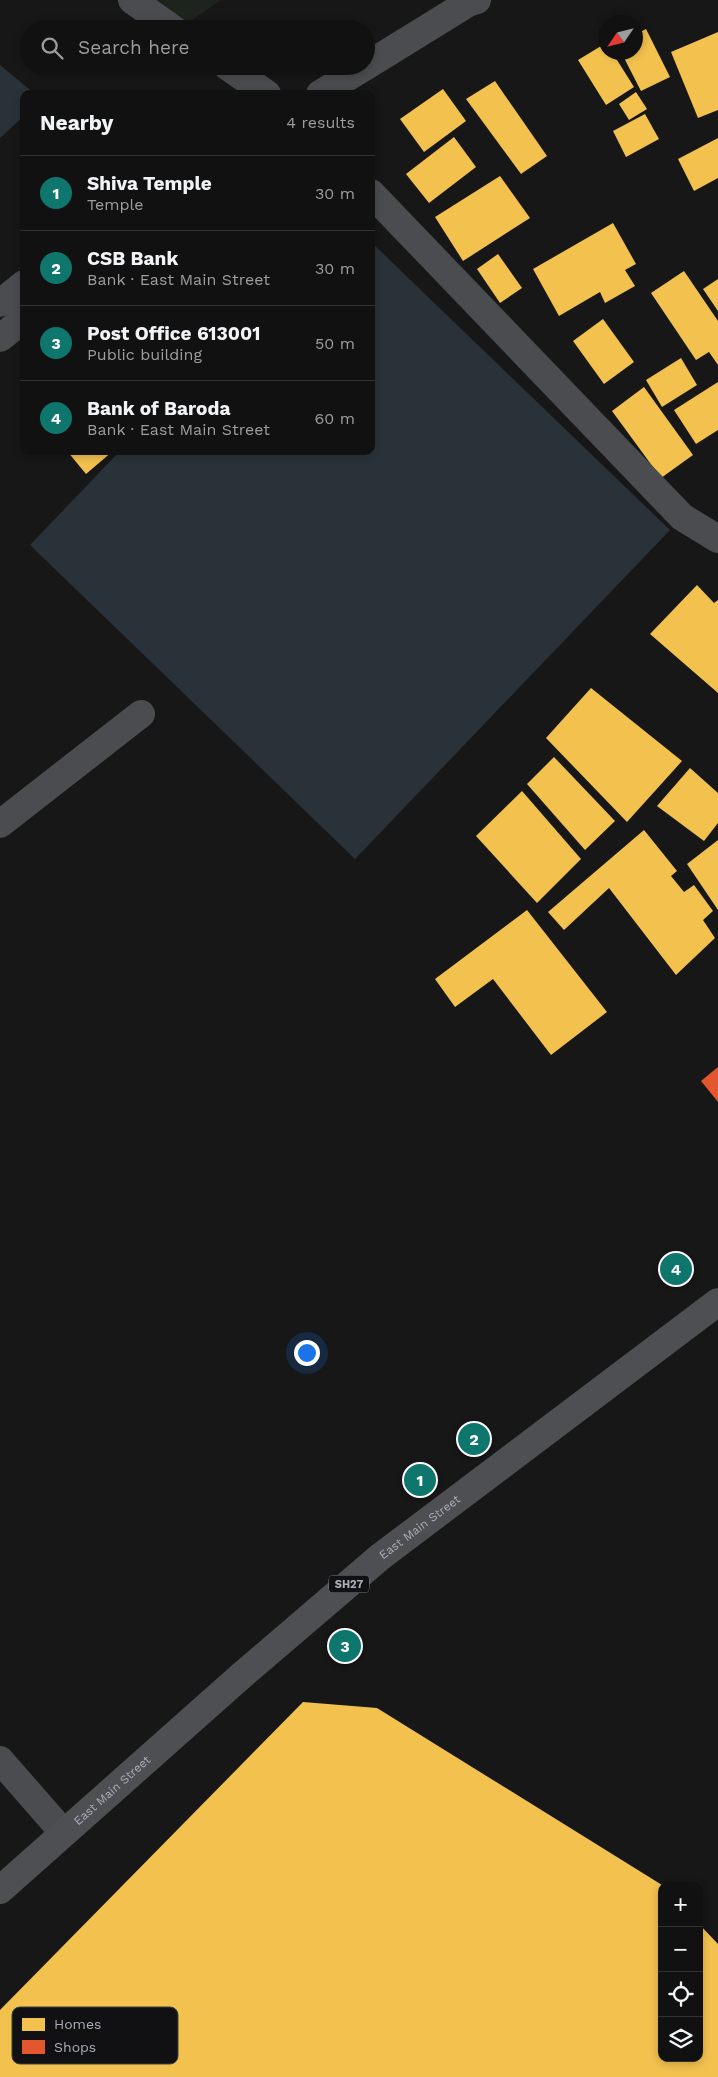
<!DOCTYPE html>
<html lang="en">
<head>
<meta charset="utf-8">
<style>
	body { margin:0; font-family:"Work Sans",sans-serif; background:#1a1a1a; color:#f1f3f6 }
	.controls { position:absolute; right:15px; bottom:15px; display:grid; overflow:hidden; border-radius:10px; box-shadow:0 2px 8px #0003 }
	.controls button { width:45px; height:45px; display:grid; place-items:center; padding:0; border:0; border-bottom:1px solid #303131; background:#111; color:#f1f3f6; font:25px sans-serif }
	.compass { position:absolute; left:598px; top:15px; width:45px; height:45px; border-radius:50%; background:#111; box-shadow:0 2px 8px #0003; rotate:235deg }
	.you { position:absolute; left:306px; top:1352px; width:18px; height:18px; margin:-12px; border:4px solid #fff; border-radius:50%; background:#1a73e8; box-shadow:0 0 0 8px #1a73e833 }
	.badge { display:grid; place-items:center; width:32px; height:32px; border-radius:50%; background:#0f766e; color:#fff; font-size:16px; font-weight:700 }
	.pin { position:absolute; translate:-50% -50%; border:2px solid #fff; box-shadow:0 1px 5px #0006 }
	.list { margin:0; padding:0; list-style:none }
	h2 { display:flex; justify-content:space-between; align-items:center; height:65px; margin:0; padding:0 20px; font-size:21px }
	h2 small { font-size:16px; font-weight:400; color:#9c9d9f }
	.list li { display:grid; grid-template-columns:32px 1fr auto; gap:15px; align-items:center; box-sizing:border-box; height:75px; padding:0 20px; border-top:1px solid #303131 }
	.list b { display:block; font-size:19px; white-space:nowrap }
	.list p { margin:0; font-size:16px; white-space:nowrap; color:#9c9d9f }
	.list em { font-size:16px; font-style:normal; color:#9c9d9f }
	.icon { flex:none; width:28px; height:28px; fill:none; stroke:currentColor; stroke-width:2; stroke-linecap:round; stroke-linejoin:round }
	.map { position:relative; flex:none; width:718px; height:2077px; overflow:hidden }
	.search { position:absolute; background:#111; box-shadow:0 2px 8px #0003; left:20px; top:20px; width:355px; height:55px; display:flex; align-items:center; gap:12px; box-sizing:border-box; padding:0 18px; border-radius:28px; color:#9c9d9f; font-size:19px }
	.panel { position:absolute; background:#111; box-shadow:0 2px 8px #0003; left:20px; top:90px; width:355px; height:365px; border-radius:10px }
	.map>svg:first-child { display:block }
	.green { fill:#1d241e }
	.water { fill:#2a3239 }
	.homes { fill:#f2c14e }
	.shops { fill:#e4572e }
	.lines { fill:none; stroke-linecap:round; stroke-linejoin:round }
	.street { stroke:#4b4c50; stroke-width:28 }
	.primary { stroke:#4d4f52; stroke-width:28 }
	.labels { text-anchor:middle; stroke-width:5; stroke-linejoin:round; paint-order:stroke }
	.shield { fill:#111113; stroke:#7b7e86; stroke-width:1 }
	.shield-label { font-size:11px; font-weight:bold; fill:#a8adb8 }
	.street-label { font-size:12px; fill:#a8adb8; stroke:#111113 }
	.key { fill:#111113; stroke:#3e4045; stroke-width:1 }
	.key-label { font-size:14px; fill:#a8adb8 }
</style>
</head>
<body>
<div class="map">
<svg width="718" height="2077" viewBox="0 0 718 2077">
	<rect width="100%" height="100%" fill="#171717"/>
	<path class="green" d="M145 0H221L186 24Z"/>
	<g class="water">
		<path d="M0 65 35 94H24V116L0 138Z"/>
		<path d="M371 242 670 530 355 859 30 545 120 451H371Z"/>
	</g>
	<g class="homes">
		<path d="M646 29 670 77 641 91 621 52H636V34Z"/>
		<path d="M718 32V110L698 118 671 52Z"/>
		<path d="M606 43V52H612L634 87 606 105 578 60Z"/>
		<path d="M495 81 547 156 521 174 466 99Z"/>
		<path d="M443 89 466 121 424 152 400 119Z"/>
		<path d="M636 92 647 109 629 120 619 104Z"/>
		<path d="M645 114 659 139 626 157 613 131Z"/>
		<path d="M454 137 476 167 429 203 406 174Z"/>
		<path d="M718 138V178L694 191 678 159Z"/>
		<path d="M500 176 530 218 463 261 435 217Z"/>
		<path d="M613 223 636 264 625 270 635 286 605 303 600 292 559 316 533 269Z"/>
		<path d="M498 254 522 288 500 303 477 269Z"/>
		<path d="M684 271 718 321V365L709 352 696 360 651 293Z"/>
		<path d="M718 279V311L703 289Z"/>
		<path d="M603 319 634 362 604 384 573 341Z"/>
		<path d="M681 358 697 385 662 407 646 380Z"/>
		<path d="M718 382V430L696 444 674 410Z"/>
		<path d="M644 387 693 455 661 478 612 411Z"/>
		<path d="M67 451H113L86 474Z"/>
		<path d="M697 585 714 603 718 600V693L650 634Z"/>
		<path d="M591 688 682 761 627 822 546 738Z"/>
		<path d="M554 757 615 821 585 850 527 784Z"/>
		<path d="M690 768 718 793V823L704 841 657 806Z"/>
		<path d="M522 791 581 859 537 903 476 836Z"/>
		<path d="M644 830 677 871 671 876 684 892 694 885 713 911 703 920 715 938 676 975 609 888 564 930 548 912Z"/>
		<path d="M718 840V910L687 864Z"/>
		<path d="M527 910 607 1012 551 1055 493 979 455 1007 435 979Z"/>
		<path d="M303 1702 377 1708 662 1885V2058H699V1924L718 1944V2077H0V2010Z"/>
	</g>
	<path class="shops" d="M718 1067V1102L701 1081Z"/>
	<g class="lines">
		<g class="street">
			<path d="M132 0 173 29"/>
			<path d="M227 66 267 94"/>
			<path d="M366 66 468 3 477 0"/>
			<path d="M320 94 366 66"/>
			<path d="M371 193 682 517 718 539"/>
			<path d="M0 303 24 284"/>
			<path d="M0 338 24 319"/>
			<path d="M0 824 141 714"/>
			<path d="M0 1760 63 1832"/>
		</g>
		<path class="primary" id="s1" d="M0 1890 241 1676 380 1557 718 1302"/>
	</g>
	<g class="labels">
		<rect class="shield" x="329" y="1575.5" width="40" height="17" rx="4"/>
		<g class="shield-label">
			<text x="349" y="1588">SH27</text>
		</g>
		<g class="street-label">
			<text dy="4" stroke="none"><textPath href="#s1" startOffset="555">East Main Street</textPath></text>
			<text dy="4" stroke="none"><textPath href="#s1" startOffset="150">East Main Street</textPath></text>
		</g>
	</g>
	<rect x="12" y="2007" width="166" height="57" rx="8" class="key"/>
	<rect x="22" y="2018" width="23" height="13" fill="#f2c14e"/>
	<rect x="22" y="2040" width="23" height="14" fill="#e4572e"/>
	<g class="key-label">
		<text x="54" y="2029">Homes</text>
		<text x="54" y="2052">Shops</text>
	</g>
</svg>
<div class="controls">
<button>+</button>
<button>−</button>
<button><svg class="icon" aria-label="locate" viewBox="0 0 24 24"><circle cx="12" cy="12" r="6"/><path d="M12 2v4M12 18v4M2 12h4M18 12h4"/></svg></button>
<button><svg class="icon" aria-label="layers" viewBox="0 0 24 24"><path d="M12 4l9 5-9 5-9-5zM3 14l9 5 9-5"/></svg></button>
</div>
<svg class="compass" viewBox="-18 -18 36 36"><path d="M0-13l5 13h-10z" fill="#e53935"/><path d="M0 13l5-13h-10z" fill="#9c9d9f"/></svg>
<div class="you"></div>
<div class="pin badge" style="left:420px;top:1480px">1</div>
<div class="pin badge" style="left:474px;top:1439px">2</div>
<div class="pin badge" style="left:345px;top:1646px">3</div>
<div class="pin badge" style="left:676px;top:1269px">4</div>
<div class="search"><svg class="icon" aria-label="search" viewBox="0 0 24 24"><circle cx="10" cy="10" r="6"/><path d="M15 15l6 6"/></svg>Search here</div>
<section class="panel">
<h2>Nearby<small>4 results</small></h2>
<ul class="list">
<li><span class="badge">1</span><div><b>Shiva Temple</b><p>Temple</p></div><em>30 m</em></li>
<li><span class="badge">2</span><div><b>CSB Bank</b><p>Bank · East Main Street</p></div><em>30 m</em></li>
<li><span class="badge">3</span><div><b>Post Office 613001</b><p>Public building</p></div><em>50 m</em></li>
<li><span class="badge">4</span><div><b>Bank of Baroda</b><p>Bank · East Main Street</p></div><em>60 m</em></li>
</ul>
</section>
</div>
</body>
</html>
